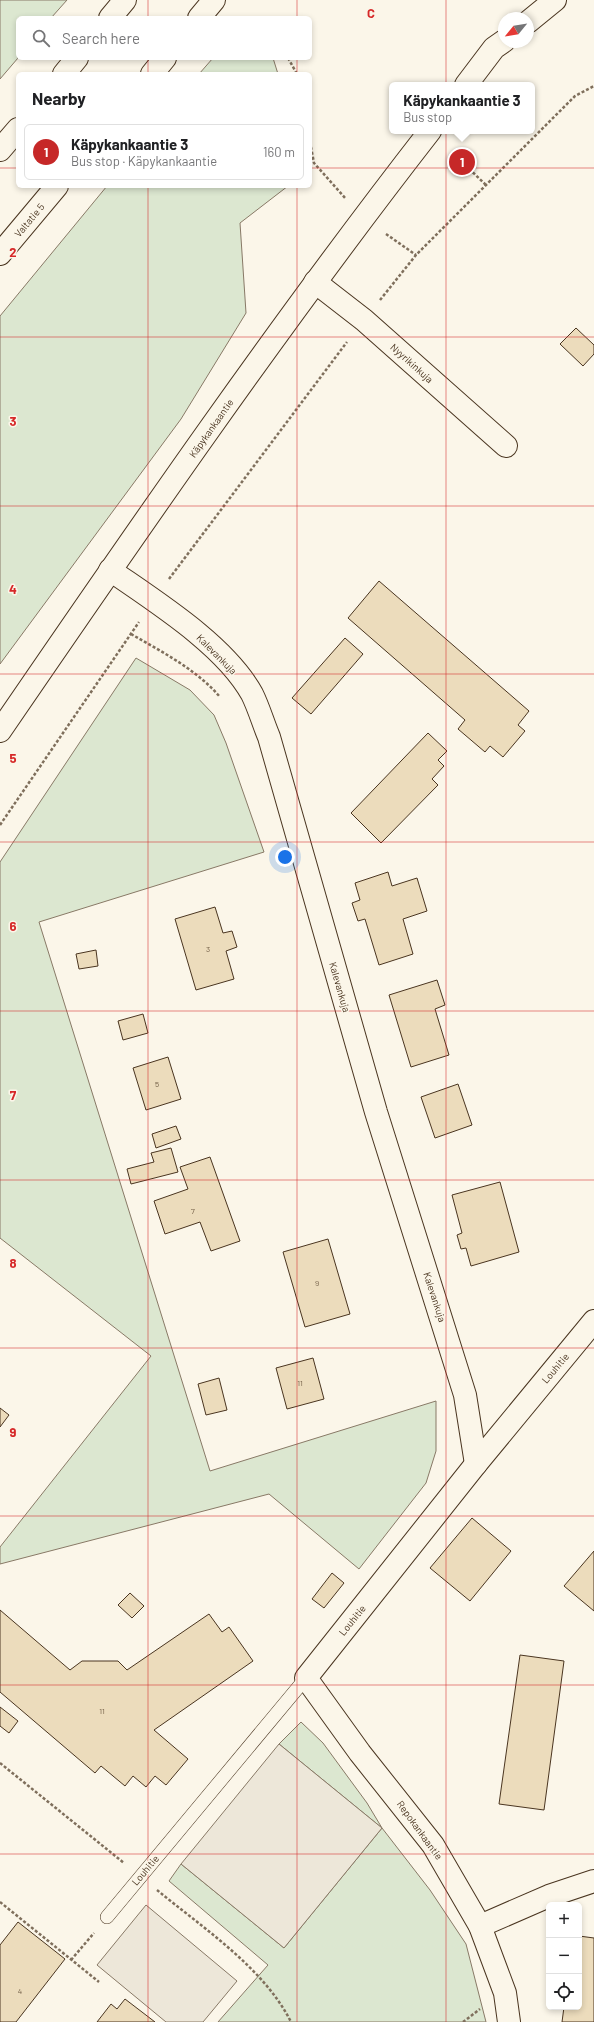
<!DOCTYPE html>
<html lang="en">
<head>
<meta charset="utf-8">
<style>
	body { margin:0; font-family:Barlow,sans-serif; background:#f6f6f6; color:#202124 }
	.controls { position:absolute; right:12px; bottom:12px; display:grid; overflow:hidden; border-radius:6px; box-shadow:0 2px 6px #0003 }
	.controls button { width:36px; height:36px; display:grid; place-items:center; padding:0; border:0; border-bottom:1px solid #e0e0e0; background:#fff; color:#202124; font:20px sans-serif }
	.compass { position:absolute; left:498px; top:12px; width:36px; height:36px; border-radius:50%; background:#fff; box-shadow:0 2px 6px #0003; rotate:240deg }
	.you { position:absolute; left:285px; top:857px; width:14px; height:14px; margin:-10px; border:3px solid #fff; border-radius:50%; background:#1a73e8; box-shadow:0 0 0 6px #1a73e833 }
	.badge { display:grid; place-items:center; width:26px; height:26px; border-radius:50%; background:#c62828; color:#fff; font-size:13px; font-weight:700 }
	.pin { position:absolute; translate:-50% -50%; border:2px solid #fff; box-shadow:0 1px 4px #0006 }
	.popup { position:absolute; left:389px; top:82px; width:146px; height:52px; box-sizing:border-box; display:grid; place-content:center; border-radius:6px; background:#fff; filter:drop-shadow(0 1px 3px #0005); font-size:13px; white-space:nowrap; color:#757577 }
	.popup b { font-size:15px; color:#202124 }
	.popup::after { content:''; position:absolute; left:50%; top:100%; margin-left:-8px; border:8px solid transparent; border-top-color:#fff }
	.list { margin:0; padding:0; list-style:none }
	h2 { display:flex; justify-content:space-between; align-items:center; height:52px; margin:0; padding:0 16px; font-size:17px }
	h2 small { font-size:13px; font-weight:400; color:#757577 }
	.list li { display:grid; grid-template-columns:26px 1fr auto; gap:12px; align-items:center; box-sizing:border-box; height:56px; margin:0 8px 8px; padding:0 8px; border:1px solid #e0e0e0; border-radius:6px }
	.list b { display:block; font-size:15px; white-space:nowrap }
	.list p { margin:0; font-size:13px; white-space:nowrap; color:#757577 }
	.list em { font-size:13px; font-style:normal; color:#757577 }
	.icon { flex:none; width:22px; height:22px; fill:none; stroke:currentColor; stroke-width:2; stroke-linecap:round; stroke-linejoin:round }
	.map { position:relative; flex:none; width:594px; height:2022px; overflow:hidden }
	.search { position:absolute; background:#fff; box-shadow:0 2px 6px #0003; left:16px; top:16px; width:296px; height:44px; display:flex; align-items:center; gap:10px; box-sizing:border-box; padding:0 14px; border-radius:6px; color:#757577; font-size:15px }
	.panel { position:absolute; background:#fff; box-shadow:0 2px 6px #0003; left:16px; top:72px; width:296px; height:116px; border-radius:6px }
	.map>svg:first-child { display:block }
	.green { fill:#dce7d0; stroke:#887966 }
	.parking { fill:#ede7d9; stroke:#887966 }
	.building { fill:#ecdcbc; stroke:#4a3520 }
	.lines { fill:none; stroke-linecap:round; stroke-linejoin:round }
	.service-casing { stroke:#4a3520; stroke-width:14 }
	.minor-casing { stroke:#4a3520; stroke-width:24 }
	.tertiary-casing { stroke:#4a3520; stroke-width:24 }
	.trunk-casing { stroke:#4a3520; stroke-width:24 }
	.path { stroke:#7f6f5c; stroke-width:2.5; stroke-dasharray:3 2; stroke-linecap:butt }
	.service { stroke:#fbf6e9; stroke-width:13 }
	.minor { stroke:#fbf6e9; stroke-width:22 }
	.tertiary { stroke:#fbf6e9; stroke-width:22 }
	.trunk { stroke:#fbf6e9; stroke-width:22 }
	.grid { fill:none; stroke:#d62828; stroke-width:1; stroke-opacity:0.55 }
	.labels { text-anchor:middle; stroke-width:3; stroke-linejoin:round; paint-order:stroke }
	.number-label { font-size:8px; fill:#725f47 }
	.street-label { font-size:10px; fill:#4a3520; stroke:#fbf6e9 }
	.grid-label { font-size:13px; text-anchor:middle; font-weight:bold; fill:#d62828; stroke:#fbf6e9; stroke-width:3; stroke-linejoin:round; paint-order:stroke }
</style>
</head>
<body>
<div class="map">
<svg width="594" height="2022" viewBox="0 0 594 2022">
	<rect width="100%" height="100%" fill="#fbf6e9"/>
	<g class="green">
		<path d="M0 0H67L51 18H18V58L0 79Z"/>
		<path d="M213 58H273L278 74H199Z"/>
		<path d="M107 186H288L240 223 246 313 181 419 0 664V316Z"/>
		<path d="M136 658 190 690 214 715 226 743 264 852 39 922 210 1471 436 1401V1451L426 1483 359 1569 269 1494 0 1564V1547L151 1356 0 1238V862Z"/>
		<path d="M301 1722 323 1743 367 1803 382 1828 430 1890 466 1944 486 2022H218L268 1965 169 1881 181 1864 284 1948 382 1828 279 1744Z"/>
	</g>
	<g class="parking">
		<path d="M279 1744 382 1828 284 1948 181 1864Z"/>
		<path d="M146 1905 237 1981 203 2022H166L97 1965Z"/>
	</g>
	<g class="building">
		<path d="M576 328 594 345V354L583 366 560 344Z"/>
		<path d="M379 581 529 711 518 725 525 731 503 757 490 746 485 752 458 729 465 720 348 618Z"/>
		<path d="M345 638 363 654 311 714 292 698Z"/>
		<path d="M428 733 447 751 438 760 444 766 432 779 438 785 381 843 351 813Z"/>
		<path d="M388 872 392 886 417 878 427 911 403 919 413 954 379 965 365 919 358 921 352 903 360 900 355 883Z"/>
		<path d="M215 907 223 933 232 931 237 947 226 951 234 979 196 990 175 919Z"/>
		<path d="M96 950 98 966 79 969 76 954Z"/>
		<path d="M437 980 445 1005 435 1009 449 1055 411 1067 389 995Z"/>
		<path d="M143 1014 148 1033 123 1040 118 1021Z"/>
		<path d="M168 1057 181 1099 146 1110 133 1068Z"/>
		<path d="M458 1084 472 1125 435 1138 421 1097Z"/>
		<path d="M176 1126 181 1139 156 1148 152 1134Z"/>
		<path d="M171 1148 178 1172 131 1184 127 1169 154 1162 151 1153Z"/>
		<path d="M210 1157 240 1241 211 1251 200 1222 165 1234 154 1201 188 1189 180 1167Z"/>
		<path d="M500 1182 519 1252 471 1266 466 1248 461 1249 457 1235 462 1233 452 1195Z"/>
		<path d="M328 1239 350 1314 305 1327 283 1252Z"/>
		<path d="M313 1358 324 1399 287 1409 276 1368Z"/>
		<path d="M219 1378 227 1410 206 1415 198 1384Z"/>
		<path d="M0 1408 9 1415 0 1427Z"/>
		<path d="M472 1518 511 1551 470 1601 430 1568Z"/>
		<path d="M594 1551V1611L564 1586Z"/>
		<path d="M332 1573 344 1583 324 1608 312 1599Z"/>
		<path d="M130 1593 144 1606 132 1618 118 1605Z"/>
		<path d="M0 1610 70 1670 82 1661H118L127 1670 209 1614 222 1632 229 1627 253 1661 154 1730 188 1759 166 1785 155 1776 146 1787 133 1776 125 1786 101 1766 95 1773 0 1692Z"/>
		<path d="M520 1655 564 1661 544 1810 499 1804Z"/>
		<path d="M0 1707 18 1721 9 1733 0 1726Z"/>
		<path d="M18 1922 65 1959 16 2022H0V1945Z"/>
		<path d="M579 1936 594 1938V2022H562L564 2007H579Z"/>
		<path d="M125 1999 155 2022H97L111 2004 117 2009Z"/>
	</g>
	<g class="lines">
		<defs>
			<path id="service" d="M107 1917 306 1678"/>
			<g id="minor">
				<path d="M315 282 364 320 506 446"/>
				<path d="M110 570C156 602 225 645 252 694 259 708 263 723 269 737L376 1112 465 1395 476 1464"/>
				<path d="M480 1926 549 1896 594 1881"/>
				<path d="M509 2022 505 1993 480 1926 433 1845 360 1753 306 1678 476 1464 594 1321"/>
			</g>
			<g id="tertiary">
				<path d="M528 22 555 0"/>
				<path d="M466 85 494 48 504 41"/>
				<path d="M0 731C139 528 279 325 430 131"/>
			</g>
			<g id="trunk">
				<path d="M110 18 125 0"/>
				<path d="M199 18 214 0"/>
				<path d="M64 74 77 58"/>
				<path d="M152 74 165 58"/>
				<path d="M0 150 18 129"/>
				<path d="M0 254 57 186"/>
			</g>
		</defs>
		<use href="#service" class="service-casing"/>
		<use href="#minor" class="minor-casing"/>
		<use href="#tertiary" class="tertiary-casing"/>
		<use href="#trunk" class="trunk-casing"/>
		<g class="path">
			<path d="M288 58 297 74"/>
			<path d="M310 142 314 163 346 199"/>
			<path d="M462 162 486 185"/>
			<path d="M386 234 416 255"/>
			<path d="M380 300 416 255 575 96 594 86"/>
			<path d="M169 579 347 342"/>
			<path d="M131 634C162 652 196 669 220 697"/>
			<path d="M0 825 139 622"/>
			<path d="M0 1763 124 1863"/>
			<path d="M157 1890C203 1928 264 1968 291 2022"/>
			<path d="M0 1902 99 1982"/>
			<path d="M71 1960 94 1933"/>
			<path d="M463 2022 480 2009"/>
		</g>
		<use href="#service" class="service"/>
		<use href="#minor" class="minor"/>
		<use href="#tertiary" class="tertiary"/>
		<use href="#trunk" class="trunk"/>
	</g>
	<path class="grid" d="M148 0V18M297 0V18M446 0V2022M148 58V74M297 58V74M0 168H18M310 168H594M148 186V2022M297 186V2022M0 337H594M0 506H594M0 674H594M0 842H594M0 1011H594M0 1180H594M0 1348H594M0 1516H594M0 1685H594M0 1854H594"/>
	<g class="labels">
		<g class="number-label">
			<text x="208" y="952">3</text>
			<text x="157" y="1087">5</text>
			<text x="193" y="1214">7</text>
			<text x="317" y="1286">9</text>
			<text x="300" y="1386">11</text>
			<text x="102" y="1714">11</text>
			<text x="20" y="1994">4</text>
		</g>
		<g class="street-label">
			<text transform="translate(29 220) rotate(-50)" y="4">Valtatie 5</text>
			<text transform="translate(412 363) rotate(42)" y="4">Nyyrikinkuja</text>
			<text transform="translate(211 428) rotate(-55)" y="4">Käpykankaantie</text>
			<text transform="translate(217 654) rotate(45)" y="4">Kalevankuja</text>
			<text transform="translate(340 987) rotate(74)" y="4">Kalevankuja</text>
			<text transform="translate(435 1297) rotate(72)" y="4">Kalevankuja</text>
			<text transform="translate(555 1368) rotate(-50)" y="4">Louhitie</text>
			<text transform="translate(352 1620) rotate(-51)" y="4">Louhitie</text>
			<text transform="translate(420 1830) rotate(54)" y="4">Repokankaantie</text>
			<text transform="translate(145 1870) rotate(-50)" y="4">Louhitie</text>
		</g>
	</g>
	<g class="grid-label">
		<text x="371" y="18">C</text>
		<text x="13" y="257">2</text>
		<text x="13" y="426">3</text>
		<text x="13" y="594">4</text>
		<text x="13" y="763">5</text>
		<text x="13" y="931">6</text>
		<text x="13" y="1100">7</text>
		<text x="13" y="1268">8</text>
		<text x="13" y="1437">9</text>
	</g>
</svg>
<div class="controls">
<button>+</button>
<button>−</button>
<button><svg class="icon" aria-label="locate" viewBox="0 0 24 24"><circle cx="12" cy="12" r="6"/><path d="M12 2v4M12 18v4M2 12h4M18 12h4"/></svg></button>
</div>
<svg class="compass" viewBox="-18 -18 36 36"><path d="M0-13l5 13h-10z" fill="#e53935"/><path d="M0 13l5-13h-10z" fill="#757577"/></svg>
<div class="you"></div>
<div class="pin badge" style="left:462px;top:162px">1</div>
<div class="popup"><b>Käpykankaantie 3</b>Bus stop</div>
<div class="search"><svg class="icon" aria-label="search" viewBox="0 0 24 24"><circle cx="10" cy="10" r="6"/><path d="M15 15l6 6"/></svg>Search here</div>
<section class="panel">
<h2>Nearby<small></small></h2>
<ul class="list">
<li><span class="badge">1</span><div><b>Käpykankaantie 3</b><p>Bus stop · Käpykankaantie</p></div><em>160 m</em></li>
</ul>
</section>
</div>
</body>
</html>
